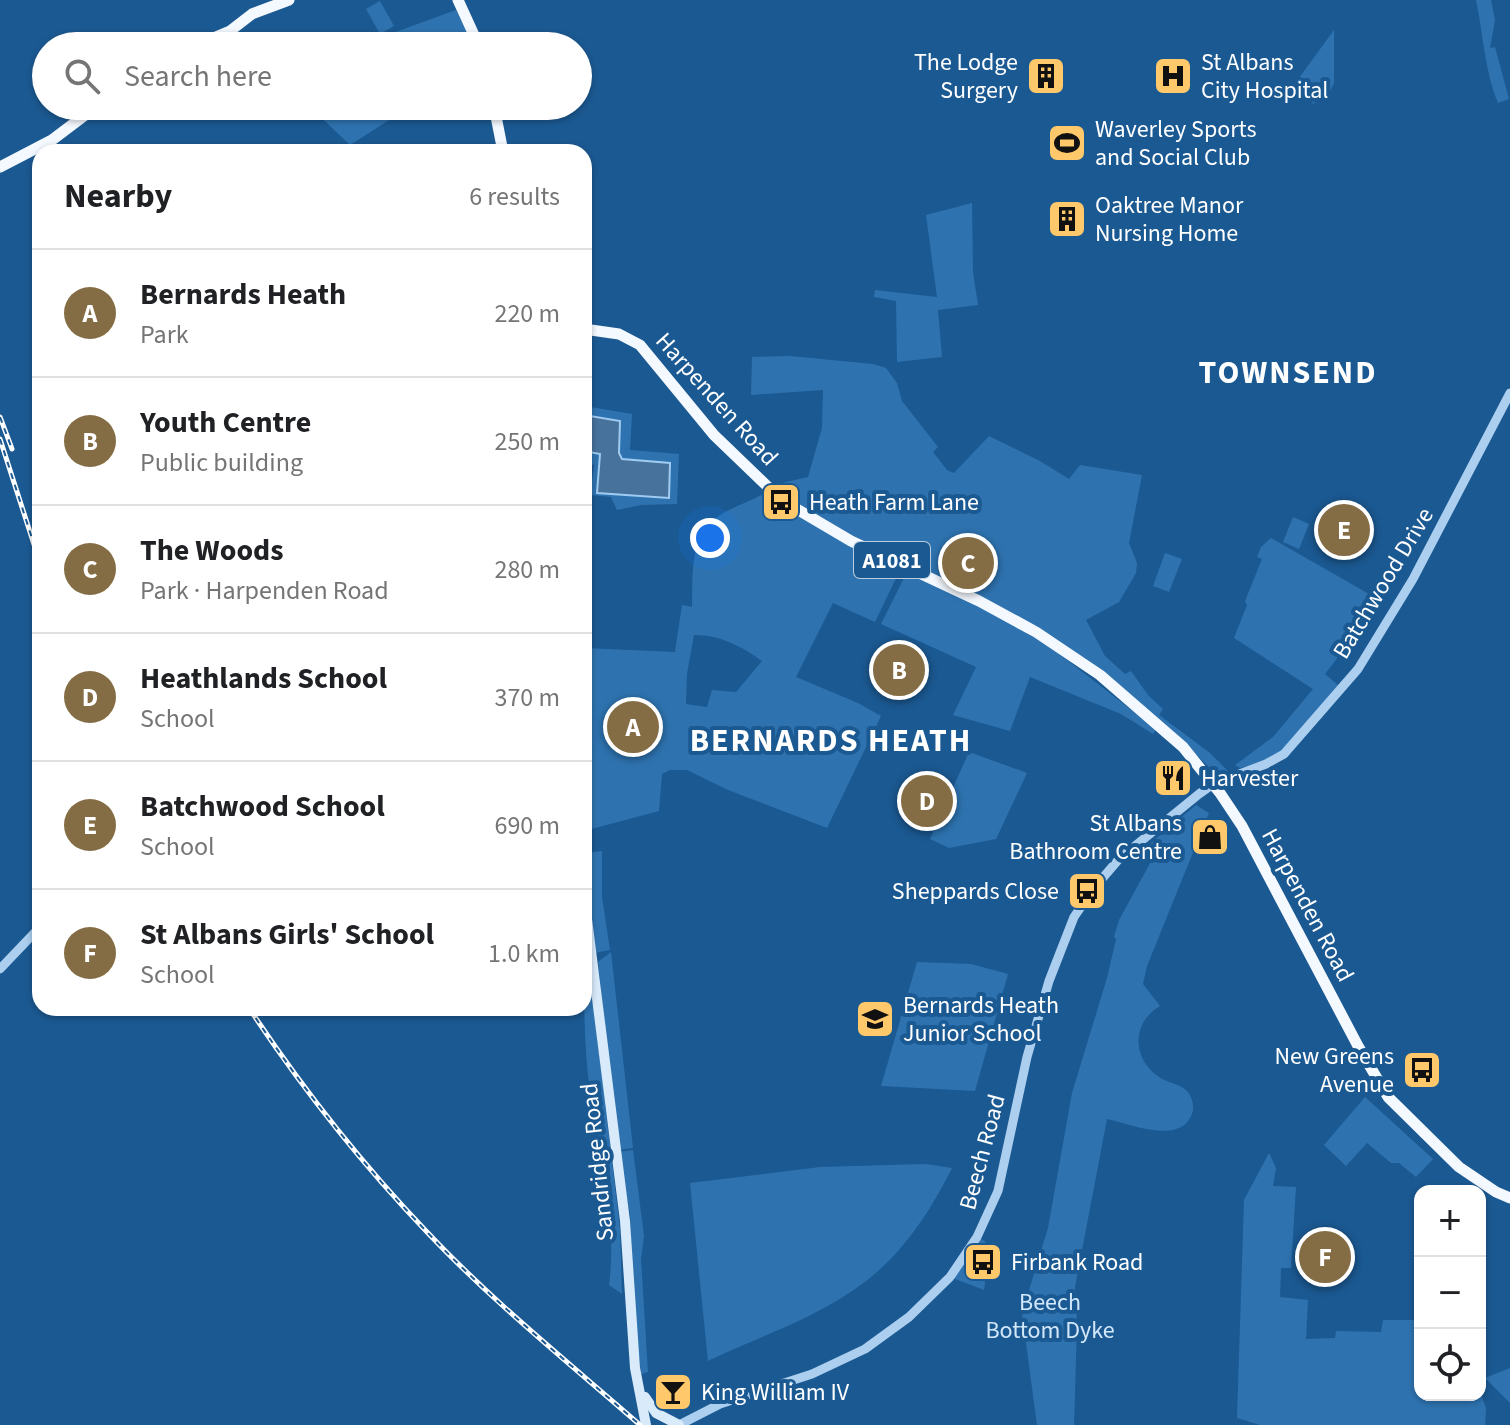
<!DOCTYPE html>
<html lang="en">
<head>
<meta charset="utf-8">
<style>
	body { margin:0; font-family:"Source Sans 3",sans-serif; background:#f6f6f6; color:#202124 }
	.controls { position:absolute; right:24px; bottom:24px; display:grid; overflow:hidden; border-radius:16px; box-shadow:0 2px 6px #0004 }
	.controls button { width:72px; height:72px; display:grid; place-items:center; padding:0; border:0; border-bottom:2px solid #e0e0e0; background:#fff; color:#202124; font:40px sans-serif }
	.you { position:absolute; left:710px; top:538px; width:28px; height:28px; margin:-20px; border:6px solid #fff; border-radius:50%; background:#1a73e8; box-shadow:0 0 0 12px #1a73e833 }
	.badge { display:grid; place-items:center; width:52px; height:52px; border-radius:50%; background:#846c44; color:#fff; font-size:26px; font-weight:700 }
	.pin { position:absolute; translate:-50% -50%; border:4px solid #fff; box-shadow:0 2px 8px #0006 }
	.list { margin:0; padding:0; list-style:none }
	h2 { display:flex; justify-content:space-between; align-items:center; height:104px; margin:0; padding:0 32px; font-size:34px }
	h2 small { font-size:26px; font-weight:400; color:#757577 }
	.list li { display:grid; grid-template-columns:52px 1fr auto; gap:24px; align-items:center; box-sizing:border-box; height:128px; padding:0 32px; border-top:2px solid #e0e0e0 }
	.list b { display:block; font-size:30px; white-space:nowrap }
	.list p { margin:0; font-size:26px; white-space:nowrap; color:#757577 }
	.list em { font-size:26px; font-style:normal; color:#757577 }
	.icon { flex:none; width:44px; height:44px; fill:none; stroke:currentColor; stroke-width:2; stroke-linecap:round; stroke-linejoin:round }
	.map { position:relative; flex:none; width:1510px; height:1425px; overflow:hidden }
	.search { position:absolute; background:#fff; box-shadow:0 2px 6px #0004; left:32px; top:32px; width:560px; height:88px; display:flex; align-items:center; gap:20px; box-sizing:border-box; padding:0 28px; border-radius:44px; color:#757577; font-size:30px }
	.panel { position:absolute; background:#fff; box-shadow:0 2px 6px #0004; left:32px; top:144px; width:560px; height:872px; border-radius:24px }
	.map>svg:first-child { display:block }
	.green { fill:#2e73b0; fill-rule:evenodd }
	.water { fill:#47729b; stroke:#9fcbf1; stroke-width:2 }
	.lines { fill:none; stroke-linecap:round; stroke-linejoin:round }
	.tertiary { stroke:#accfef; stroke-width:9 }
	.secondary { stroke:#d9eafb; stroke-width:10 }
	.primary { stroke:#f4f9ff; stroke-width:11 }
	.rail-casing { stroke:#fff; stroke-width:5 }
	.rail { stroke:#1b5992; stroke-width:2; stroke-dasharray:6; stroke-linecap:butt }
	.labels { text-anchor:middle; stroke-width:8; stroke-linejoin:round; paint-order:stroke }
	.shield { fill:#1b5992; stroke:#bbcdde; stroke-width:2 }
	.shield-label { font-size:22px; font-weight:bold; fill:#fff }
	.poi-label { font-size:24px; fill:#fff; stroke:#1b5992; text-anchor:start }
	.street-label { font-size:24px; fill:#fff; stroke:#1b5992 }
	.park-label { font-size:24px; fill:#d2e8fa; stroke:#1b5992 }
	.district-label { font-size:32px; font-weight:bold; letter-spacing:2px; fill:#fff; stroke:#1b5992 }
</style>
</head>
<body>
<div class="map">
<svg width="1510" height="1425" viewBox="0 0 1510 1425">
	<rect width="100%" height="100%" fill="#1b5992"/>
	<g class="green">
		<path d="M1476 0H1491L1495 20 1490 48 1495 47 1509 99 1498 103C1485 72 1483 33 1476 0Z"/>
		<path d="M380 1 394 26 380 34 366 9Z"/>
		<path d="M456 10 474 46H465L462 39 452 42 451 39 447 40V43L439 46H357Z"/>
		<path d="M1334 30V83L1330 91 1313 104 1311 100 1288 93Z"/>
		<path d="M309 106H450L397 115 350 145Z"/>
		<path d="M972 203 973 272 978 305 938 310 942 357 897 362 896 301 874 297 875 290 937 297 926 215Z"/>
		<path d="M790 356 873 364 886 368 897 383 902 401 938 447 933 452 947 470 954 473 989 436 1040 461 1069 479 1080 465 1142 475 1129 543 1137 563 1136 573 1119 602 1086 620 1105 656 1125 674 1131 671 1148 695 1163 709 1159 715 1210 753 1229 772 1222 774 1213 771 1181 740 1100 673 867 544 789 499 773 485 808 477 822 428 823 390 751 395 752 357Z"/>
		<path d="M584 406 632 414 630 450 679 454 677 504 641 505 617 510 611 497 590 495 594 465 584 463Z"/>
		<path d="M761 495 770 498 781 509 798 514 898 569 899 572 875 622 833 603 796 677 858 703 881 716 827 828 728 790 687 770H670L662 774 659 811 584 831V648L675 652 682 605 692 607C693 577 689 538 716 518 729 508 747 503 761 495ZM694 635C720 635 741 646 762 661L736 692 712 690 707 707 686 704 687 674Z"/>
		<path d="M1293 517 1309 524 1299 549 1283 542Z"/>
		<path d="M1271 538 1369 594 1377 607 1325 674 1339 686 1280 752 1257 764 1240 768 1235 765 1273 737 1313 689 1234 638 1247 605 1245 601 1262 559 1257 557 1261 547Z"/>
		<path d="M1165 553 1182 559 1169 592 1153 586Z"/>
		<path d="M910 574 978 604 1045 643 1156 729 1153 734 1121 714 1030 677 1010 731 953 715 976 667 881 624 904 578Z"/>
		<path d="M969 752 1027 773 996 839 949 848 930 839Z"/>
		<path d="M1196 805 1209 813 1147 966 1143 984 1160 1006C1131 1023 1132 1059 1159 1077 1167 1083 1179 1083 1187 1091 1192 1097 1195 1106 1192 1114 1180 1146 1128 1123 1107 1119L1075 1287 1077 1323 1074 1425H1037L1022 1313 1048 1228 1072 1093 1107 978 1116 939 1114 937 1119 920 1154 856 1146 847Z"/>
		<path d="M602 851V897L610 950 595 953 584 853Z"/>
		<path d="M611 952 633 1148 618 1150 598 962Z"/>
		<path d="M917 962 971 964 1008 974 975 1091 881 1086Z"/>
		<path d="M584 964 587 965 591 984 620 1229 622 1294 609 1285C618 1219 597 1156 590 1091 584 1048 584 1006 584 964Z"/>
		<path d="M1365 1097 1433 1159 1416 1177 1399 1163H1391L1367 1143 1346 1166 1324 1145Z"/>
		<path d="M633 1150 644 1236 641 1259 648 1372 641 1374 632 1296 630 1214 617 1152Z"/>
		<path d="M1269 1153 1276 1168 1273 1186 1296 1187 1291 1268H1281L1280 1297 1308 1300 1306 1339 1335 1338 1336 1331 1381 1332 1383 1320H1420V1395H1480V1391L1486 1408 1485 1425H1260L1237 1418 1244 1200Z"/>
		<path d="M926 1164 952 1168C928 1216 898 1261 852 1291 808 1321 756 1338 708 1361L690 1183 820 1167Z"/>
		<path d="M977 1237 985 1241 989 1251 984 1290 950 1277Z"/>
		<path d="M1510 1368V1403L1485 1378Z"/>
	</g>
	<path class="water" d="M584 415 620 421 619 453 622 459 670 463 669 498 597 493 600 454 584 451Z"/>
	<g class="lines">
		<g class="tertiary">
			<path d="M0 969 40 927"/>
			<path d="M679 1425 720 1404 812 1374 865 1349 909 1317 950 1277 977 1237 998 1191 1027 1057 1049 981 1074 917 1094 888 1119 859 1199 794 1213 784 1266 764 1284 754 1358 669 1413 579 1510 393"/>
		</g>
		<g class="secondary">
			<path d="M584 895 625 1221 635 1368 646 1425"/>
			<path d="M645 1397 656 1413 679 1425"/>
		</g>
		<g class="primary">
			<path d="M458 0 479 46"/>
			<path d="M194 46 230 31 252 14 289 0"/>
			<path d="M494 106 503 152"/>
			<path d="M0 167 52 140 97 106"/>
			<path d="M584 329 619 334 640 345 714 435 769 488 795 508 851 541 979 601 1036 632 1100 675 1183 747 1220 793 1242 826 1358 1046 1388 1097 1459 1167 1496 1192 1510 1198"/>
		</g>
		<defs>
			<g id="rail">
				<path d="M0 417 12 449"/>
				<path d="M0 439 40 563"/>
				<path d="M249 1008C302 1088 361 1163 427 1232 493 1302 568 1362 640 1425"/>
			</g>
		</defs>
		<use href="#rail" class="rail-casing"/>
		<use href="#rail" class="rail"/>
	</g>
	<defs>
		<symbol id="building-square" viewBox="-11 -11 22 22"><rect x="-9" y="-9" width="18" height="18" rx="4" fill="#ffc86a" stroke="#1b5992"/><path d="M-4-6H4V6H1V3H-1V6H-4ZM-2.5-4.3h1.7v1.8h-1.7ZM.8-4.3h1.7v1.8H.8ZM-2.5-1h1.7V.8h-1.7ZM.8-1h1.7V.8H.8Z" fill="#111"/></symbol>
		<symbol id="hospital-square" viewBox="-11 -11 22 22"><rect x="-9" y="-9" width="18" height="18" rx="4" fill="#ffc86a" stroke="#1b5992"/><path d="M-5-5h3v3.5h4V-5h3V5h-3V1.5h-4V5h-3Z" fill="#111"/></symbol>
		<symbol id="stadium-square" viewBox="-11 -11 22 22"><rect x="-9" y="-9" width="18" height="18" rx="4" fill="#ffc86a" stroke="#1b5992"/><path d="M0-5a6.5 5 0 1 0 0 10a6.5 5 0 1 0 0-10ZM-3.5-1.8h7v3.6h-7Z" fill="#111"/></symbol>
		<symbol id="bus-square" viewBox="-11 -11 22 22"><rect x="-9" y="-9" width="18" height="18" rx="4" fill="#ffc86a" stroke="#1b5992"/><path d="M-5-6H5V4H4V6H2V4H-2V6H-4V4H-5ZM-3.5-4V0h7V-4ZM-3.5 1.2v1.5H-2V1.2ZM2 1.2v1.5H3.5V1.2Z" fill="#111"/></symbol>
		<symbol id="restaurant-square" viewBox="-11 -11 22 22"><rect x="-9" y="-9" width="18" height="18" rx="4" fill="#ffc86a" stroke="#1b5992"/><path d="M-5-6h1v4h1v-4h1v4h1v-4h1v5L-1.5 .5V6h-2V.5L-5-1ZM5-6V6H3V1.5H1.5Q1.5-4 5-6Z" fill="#111"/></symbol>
		<symbol id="shop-square" viewBox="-11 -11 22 22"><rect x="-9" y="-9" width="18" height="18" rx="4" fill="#ffc86a" stroke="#1b5992"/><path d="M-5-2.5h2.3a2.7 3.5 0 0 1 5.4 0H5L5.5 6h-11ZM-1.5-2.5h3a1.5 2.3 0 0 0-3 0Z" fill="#111"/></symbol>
		<symbol id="school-square" viewBox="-11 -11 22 22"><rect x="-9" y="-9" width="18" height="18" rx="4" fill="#ffc86a" stroke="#1b5992"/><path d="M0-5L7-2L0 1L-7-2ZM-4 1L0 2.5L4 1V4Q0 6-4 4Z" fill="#111"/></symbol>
		<symbol id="bar-square" viewBox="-11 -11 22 22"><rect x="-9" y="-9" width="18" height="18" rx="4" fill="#ffc86a" stroke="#1b5992"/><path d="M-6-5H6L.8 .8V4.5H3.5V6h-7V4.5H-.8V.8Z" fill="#111"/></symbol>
	</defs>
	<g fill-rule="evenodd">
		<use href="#building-square" x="1024" y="54" width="44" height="44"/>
		<use href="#hospital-square" x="1151" y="54" width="44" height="44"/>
		<use href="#stadium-square" x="1045" y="121" width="44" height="44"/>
		<use href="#building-square" x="1045" y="197" width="44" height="44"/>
		<use href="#bus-square" x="759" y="480" width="44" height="44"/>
		<use href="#restaurant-square" x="1151" y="756" width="44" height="44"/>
		<use href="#shop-square" x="1188" y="815" width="44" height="44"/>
		<use href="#bus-square" x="1065" y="869" width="44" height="44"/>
		<use href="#school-square" x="853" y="997" width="44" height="44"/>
		<use href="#bus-square" x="1400" y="1048" width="44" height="44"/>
		<use href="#bus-square" x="961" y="1240" width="44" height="44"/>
		<use href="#bar-square" x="651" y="1370" width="44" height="44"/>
	</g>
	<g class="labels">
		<rect class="shield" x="854" y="542" width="76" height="36" rx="6"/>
		<g class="shield-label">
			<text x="892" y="568">A1081</text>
		</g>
		<g class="poi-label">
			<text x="1018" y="70" text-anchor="end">The Lodge<tspan x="1018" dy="28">Surgery</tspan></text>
			<text x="1201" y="70">St Albans<tspan x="1201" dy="28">City Hospital</tspan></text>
			<text x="1095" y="137">Waverley Sports<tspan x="1095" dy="28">and Social Club</tspan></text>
			<text x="1095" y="213">Oaktree Manor<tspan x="1095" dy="28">Nursing Home</tspan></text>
			<text x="809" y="510">Heath Farm Lane</text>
			<text x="1201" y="786">Harvester</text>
			<text x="1182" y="831" text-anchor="end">St Albans<tspan x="1182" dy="28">Bathroom Centre</tspan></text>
			<text x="1059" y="899" text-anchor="end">Sheppards Close</text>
			<text x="903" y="1013">Bernards Heath<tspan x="903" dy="28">Junior School</tspan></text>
			<text x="1394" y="1064" text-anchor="end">New Greens<tspan x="1394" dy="28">Avenue</tspan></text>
			<text x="1011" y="1270">Firbank Road</text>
			<text x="701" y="1400">King William IV</text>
		</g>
		<g class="street-label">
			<text transform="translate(717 399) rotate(48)" y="8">Harpenden Road</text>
			<text transform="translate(1383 583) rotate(-59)" y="8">Batchwood Drive</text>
			<text transform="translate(1308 905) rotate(62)" y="8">Harpenden Road</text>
			<text transform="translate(982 1152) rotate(-75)" y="8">Beech Road</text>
			<text transform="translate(597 1162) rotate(-96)" y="8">Sandridge Road</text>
		</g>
		<g class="park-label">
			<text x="1050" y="1310">Beech<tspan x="1050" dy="28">Bottom Dyke</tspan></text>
		</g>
		<g class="district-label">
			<text x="1288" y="383">TOWNSEND</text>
			<text x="831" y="751">BERNARDS HEATH</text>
		</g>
	</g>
</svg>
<div class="controls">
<button>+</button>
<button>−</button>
<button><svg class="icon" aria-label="locate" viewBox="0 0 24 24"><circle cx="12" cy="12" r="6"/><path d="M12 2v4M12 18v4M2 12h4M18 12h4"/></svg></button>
</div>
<div class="you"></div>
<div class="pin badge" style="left:633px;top:727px">A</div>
<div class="pin badge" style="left:899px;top:670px">B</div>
<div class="pin badge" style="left:968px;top:563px">C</div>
<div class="pin badge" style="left:927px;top:801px">D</div>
<div class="pin badge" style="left:1344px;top:530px">E</div>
<div class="pin badge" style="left:1325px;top:1257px">F</div>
<div class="search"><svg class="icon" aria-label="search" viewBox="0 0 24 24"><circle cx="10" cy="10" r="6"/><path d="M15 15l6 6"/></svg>Search here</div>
<section class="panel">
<h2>Nearby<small>6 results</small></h2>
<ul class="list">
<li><span class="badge">A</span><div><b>Bernards Heath</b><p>Park</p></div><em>220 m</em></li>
<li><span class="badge">B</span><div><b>Youth Centre</b><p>Public building</p></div><em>250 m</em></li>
<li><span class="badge">C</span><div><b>The Woods</b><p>Park · Harpenden Road</p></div><em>280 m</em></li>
<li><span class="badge">D</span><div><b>Heathlands School</b><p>School</p></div><em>370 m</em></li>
<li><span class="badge">E</span><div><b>Batchwood School</b><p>School</p></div><em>690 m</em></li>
<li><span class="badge">F</span><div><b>St Albans Girls' School</b><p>School</p></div><em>1.0 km</em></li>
</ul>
</section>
</div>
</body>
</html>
